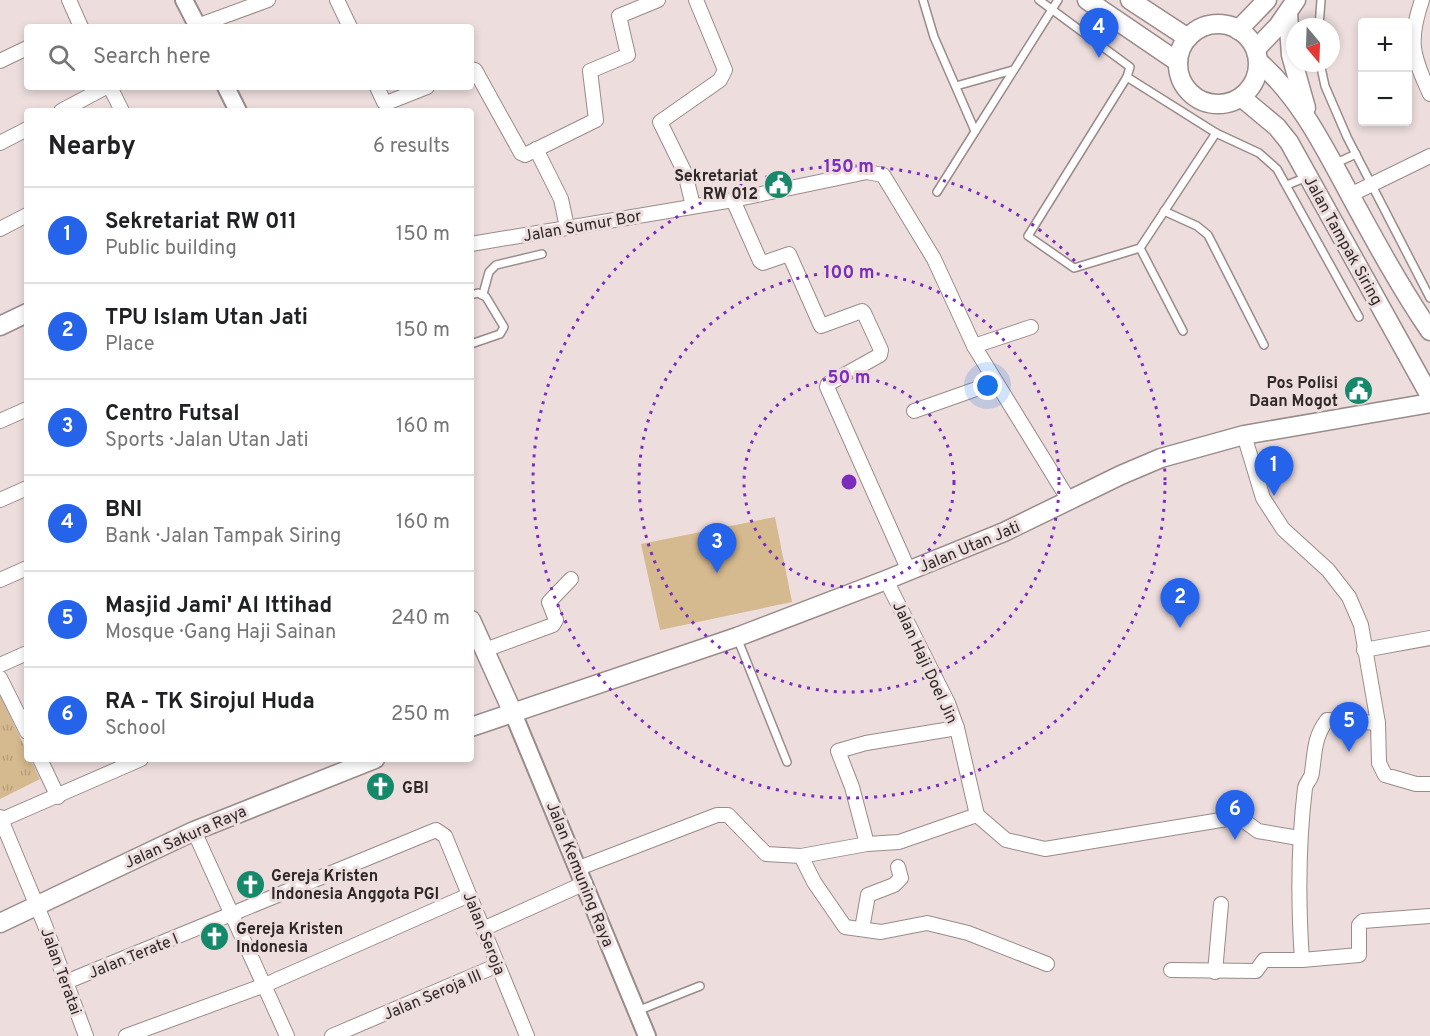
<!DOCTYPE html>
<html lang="en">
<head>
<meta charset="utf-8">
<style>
	body { margin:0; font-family:Overpass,sans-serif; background:#f2f2f2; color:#202124 }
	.controls { position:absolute; right:18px; top:18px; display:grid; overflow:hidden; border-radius:6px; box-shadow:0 3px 9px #0003 }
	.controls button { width:54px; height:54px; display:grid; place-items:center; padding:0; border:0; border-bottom:2px solid #e0e0e0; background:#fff; color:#202124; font:30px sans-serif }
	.compass { position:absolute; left:1286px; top:18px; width:54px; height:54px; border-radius:50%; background:#fff; box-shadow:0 3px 9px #0003; rotate:161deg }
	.you { position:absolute; left:988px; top:386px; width:21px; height:21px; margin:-15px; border:4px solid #fff; border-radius:50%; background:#1a73e8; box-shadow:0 0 0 9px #1a73e833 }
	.badge { display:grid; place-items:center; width:39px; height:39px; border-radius:50%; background:#2563eb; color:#fff; font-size:20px; font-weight:700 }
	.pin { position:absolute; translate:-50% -50px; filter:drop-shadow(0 2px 3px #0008) }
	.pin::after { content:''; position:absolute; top:32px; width:21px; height:18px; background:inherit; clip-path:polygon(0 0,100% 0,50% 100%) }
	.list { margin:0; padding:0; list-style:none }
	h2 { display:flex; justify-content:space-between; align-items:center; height:78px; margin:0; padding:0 24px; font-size:26px }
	h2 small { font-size:20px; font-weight:400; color:#757577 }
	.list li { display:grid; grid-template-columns:39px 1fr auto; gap:18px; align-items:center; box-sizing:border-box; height:96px; padding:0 24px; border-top:2px solid #e0e0e0 }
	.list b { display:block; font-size:22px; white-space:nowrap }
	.list p { margin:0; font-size:20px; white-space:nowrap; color:#757577 }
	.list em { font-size:20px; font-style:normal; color:#757577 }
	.icon { flex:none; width:33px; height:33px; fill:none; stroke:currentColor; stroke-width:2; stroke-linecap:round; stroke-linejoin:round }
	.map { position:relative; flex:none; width:1430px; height:1036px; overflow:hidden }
	.search { position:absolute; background:#fff; box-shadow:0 3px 9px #0003; left:24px; top:24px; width:450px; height:66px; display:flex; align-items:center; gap:15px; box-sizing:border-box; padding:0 21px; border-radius:6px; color:#757577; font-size:22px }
	.panel { position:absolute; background:#fff; box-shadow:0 3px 9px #0003; left:24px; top:108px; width:450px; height:654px; border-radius:6px }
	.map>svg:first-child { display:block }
	.grass { fill:#d5b98f }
	.park { fill:url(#park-tufts) }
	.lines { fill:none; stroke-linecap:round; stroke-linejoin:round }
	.service-casing { stroke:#9a8b8b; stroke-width:10 }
	.minor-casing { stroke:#9a8b8b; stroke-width:16 }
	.tertiary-casing { stroke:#9a8b8b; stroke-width:20 }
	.secondary-casing { stroke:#9a8b8b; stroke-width:21 }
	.service { stroke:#fff; stroke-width:7 }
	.minor { stroke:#fff; stroke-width:14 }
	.tertiary { stroke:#fff; stroke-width:16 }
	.secondary { stroke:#fff; stroke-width:18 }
	.ring { fill:none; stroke:#7b2cbf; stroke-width:3; stroke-dasharray:3 6 }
	.labels { text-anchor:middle; stroke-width:6; stroke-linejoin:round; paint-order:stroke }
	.poi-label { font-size:16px; font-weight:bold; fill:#2e2828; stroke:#eddddd; text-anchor:start }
	.street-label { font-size:16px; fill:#2e2828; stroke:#eddddd }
	.centre { fill:#7b2cbf; stroke:#eddddd; stroke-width:3 }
	.ring-label { font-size:18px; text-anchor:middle; font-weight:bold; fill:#7b2cbf; stroke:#eddddd; stroke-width:6; stroke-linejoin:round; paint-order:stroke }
</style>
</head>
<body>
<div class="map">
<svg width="1430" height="1036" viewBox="0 0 1430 1036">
	<defs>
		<pattern id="park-tufts" width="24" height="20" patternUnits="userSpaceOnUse" patternTransform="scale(1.5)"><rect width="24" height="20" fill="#d5b98f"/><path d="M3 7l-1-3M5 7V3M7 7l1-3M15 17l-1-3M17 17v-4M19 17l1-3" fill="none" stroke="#b79f7b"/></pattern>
	</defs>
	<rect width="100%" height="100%" fill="#eddddd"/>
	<path class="grass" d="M775 517 792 602 660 630 641 544Z"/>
	<path class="park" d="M0 695 27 752V759H30L40 779 0 799Z"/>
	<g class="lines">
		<defs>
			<g id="service">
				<path d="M923 0 934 37 975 131"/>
				<path d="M1039 0 1130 67 1127 77 1028 236 1074 268 1140 248 1216 133"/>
				<path d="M1319 27 1321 0"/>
				<path d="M1320 63 1325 86 1347 137 1430 298"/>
				<path d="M1127 77 1216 133 1259 153 1277 169 1359 317"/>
				<path d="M956 86 1013 70"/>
				<path d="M1334 164 1356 154"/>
				<path d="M1287 185 1307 177"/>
				<path d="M937 192 1058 0"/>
				<path d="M1164 211 1197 226 1208 235 1264 345"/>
				<path d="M1140 248 1183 331"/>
				<path d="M483 294 489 272 496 265 542 254"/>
				<path d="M471 295 478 293 486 297 504 327 500 334 471 344"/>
				<path d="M738 640 787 762"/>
				<path d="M637 1011 700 986"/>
			</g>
			<g id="minor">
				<path d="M69 0 81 27"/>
				<path d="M337 0 350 27"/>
				<path d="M1422 0C1408 41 1412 55 1430 94"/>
				<path d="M197 26 268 0"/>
				<path d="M0 61 27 48"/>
				<path d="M471 69 475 70 521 153 525 155 596 120 590 71 628 55 619 16 658 0"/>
				<path d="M110 87 122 111"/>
				<path d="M377 87 384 102H389L427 87"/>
				<path d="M61 111 106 87"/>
				<path d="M0 143 27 129"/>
				<path d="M536 149 561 199 567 227"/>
				<path d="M1350 195 1430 156"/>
				<path d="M733 200 760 261 763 263 789 254 821 326 862 311 864 313 881 350 880 355 828 384 827 387 909 571"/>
				<path d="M693 206 685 173 660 122 720 80 725 70 696 0"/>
				<path d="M0 229 27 215"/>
				<path d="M471 244 733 200 867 172 883 175 934 259 974 346 1070 502"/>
				<path d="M974 346 1031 327"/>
				<path d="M914 411 996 382"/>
				<path d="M0 421 27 409"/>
				<path d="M1244 435 1263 498 1283 529 1328 570 1349 597 1361 625 1378 723 1379 763 1385 775 1416 784H1430"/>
				<path d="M0 500 27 488"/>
				<path d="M0 580 27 568"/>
				<path d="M886 580 948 703 957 728 977 815"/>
				<path d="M485 650 553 625 556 620 549 602 571 579"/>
				<path d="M1364 650 1430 638"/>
				<path d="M0 665 27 653"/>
				<path d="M0 678 27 732"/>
				<path d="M1378 723 1327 720C1314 737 1315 752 1312 772 1312 779 1306 782 1305 788 1298 846 1298 902 1302 960L1359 955V925L1363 921 1430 916"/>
				<path d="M40 759 58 797"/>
				<path d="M977 815 1006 840 1045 849 1239 817 1258 831 1299 838"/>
				<path d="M0 817 44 923 86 1036"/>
				<path d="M1 820 141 759"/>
				<path d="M194 831 287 1036"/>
				<path d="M867 844 852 787 838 751 866 743 957 728"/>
				<path d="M801 856 814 882 845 927 881 932 927 923 968 933 1047 964"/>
				<path d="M579 868 717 815H728L766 854 801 856 867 844 899 842 977 815"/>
				<path d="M483 929 585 883"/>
				<path d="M862 929 868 895 894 885 901 878 898 867"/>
				<path d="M1171 970 1256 971 1264 960H1302"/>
				<path d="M1215 972 1221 904"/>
				<path d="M66 982 436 830 445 836 527 1036"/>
				<path d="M126 1036 265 985 469 895"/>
				<path d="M332 1036 498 965"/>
			</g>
			<g id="tertiary">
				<path d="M184 0 198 27"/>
				<path d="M226 87 238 111"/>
				<path d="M513 713 647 1036"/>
			</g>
			<g id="secondary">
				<path d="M1087 0 1178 62"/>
				<path d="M1130 0 1188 38"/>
				<path d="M1288 13 1291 55 1306 108"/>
				<circle cx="1218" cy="64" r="40"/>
				<path d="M1238 30 1267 0"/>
				<path d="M1256 49 1278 26 1296 0"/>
				<path d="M1259 62C1300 98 1323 145 1349 193 1374 239 1400 287 1430 331"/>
				<path d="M1241 97 1277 127 1289 142 1430 396"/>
				<path d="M0 326 27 313"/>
				<path d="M471 620 513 713"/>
				<path d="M471 727 737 637 886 580 1004 532 1121 475 1161 458 1244 435 1430 403"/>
				<path d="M0 923 194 831 375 759"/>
			</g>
		</defs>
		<use href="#service" class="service-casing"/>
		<use href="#minor" class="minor-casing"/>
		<use href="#tertiary" class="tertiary-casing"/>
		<use href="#secondary" class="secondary-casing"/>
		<use href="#service" class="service"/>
		<use href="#minor" class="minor"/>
		<use href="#tertiary" class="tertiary"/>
		<use href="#secondary" class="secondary"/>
	</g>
	<g class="ring">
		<circle cx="849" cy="482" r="105"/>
		<circle cx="849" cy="482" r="210"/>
		<circle cx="849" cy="482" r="316"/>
	</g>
	<defs>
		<symbol id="civic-disc" viewBox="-11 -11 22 22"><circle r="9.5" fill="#158969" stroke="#eddddd"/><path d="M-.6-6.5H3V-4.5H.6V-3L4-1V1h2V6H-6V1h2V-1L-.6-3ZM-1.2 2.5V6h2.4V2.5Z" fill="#fff"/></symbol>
		<symbol id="church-disc" viewBox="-11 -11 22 22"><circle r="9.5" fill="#158969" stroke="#eddddd"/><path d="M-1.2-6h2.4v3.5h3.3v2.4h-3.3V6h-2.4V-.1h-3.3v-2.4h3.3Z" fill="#fff"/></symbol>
	</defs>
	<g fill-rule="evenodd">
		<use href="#civic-disc" x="762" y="168" width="33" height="33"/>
		<use href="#civic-disc" x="1342" y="374" width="33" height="33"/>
		<use href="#church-disc" x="364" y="770" width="33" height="33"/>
		<use href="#church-disc" x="234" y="868" width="33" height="33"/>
		<use href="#church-disc" x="198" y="920" width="33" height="33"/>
	</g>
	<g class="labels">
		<g class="poi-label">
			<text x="758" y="181" text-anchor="end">Sekretariat<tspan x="758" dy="18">RW 012</tspan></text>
			<text x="1338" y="388" text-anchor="end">Pos Polisi<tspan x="1338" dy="18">Daan Mogot</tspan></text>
			<text x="402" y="793">GBI</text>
			<text x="271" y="881">Gereja Kristen<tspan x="271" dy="18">Indonesia Anggota PGI</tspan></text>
			<text x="236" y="934">Gereja Kristen<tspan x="236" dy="18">Indonesia</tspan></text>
		</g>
		<g class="street-label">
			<text transform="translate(582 225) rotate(-10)" y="6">Jalan Sumur Bor</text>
			<text transform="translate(1344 240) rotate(61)" y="6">Jalan Tampak Siring</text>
			<text transform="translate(969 546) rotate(-23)" y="6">Jalan Utan Jati</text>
			<text transform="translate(926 662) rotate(65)" y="6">Jalan Haji Doel Jin</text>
			<text transform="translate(185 836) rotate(-24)" y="6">Jalan Sakura Raya</text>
			<text transform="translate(581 874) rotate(68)" y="6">Jalan Kemuning Raya</text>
			<text transform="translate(485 933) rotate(68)" y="6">Jalan Seroja</text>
			<text transform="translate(133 955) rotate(-22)" y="6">Jalan Terate I</text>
			<text transform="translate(62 971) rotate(70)" y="6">Jalan Teratai</text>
			<text transform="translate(432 994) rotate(-23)" y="6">Jalan Seroja III</text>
		</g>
	</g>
	<circle cx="849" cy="482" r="9" class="centre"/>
	<g class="ring-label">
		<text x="849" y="172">150 m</text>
		<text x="849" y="278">100 m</text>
		<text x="849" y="383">50 m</text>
	</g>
</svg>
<div class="controls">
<button>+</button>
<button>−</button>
</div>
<svg class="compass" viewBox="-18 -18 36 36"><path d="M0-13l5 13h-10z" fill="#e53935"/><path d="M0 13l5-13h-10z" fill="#757577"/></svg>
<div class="you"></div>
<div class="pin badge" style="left:1274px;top:496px">1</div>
<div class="pin badge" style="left:1180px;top:628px">2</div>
<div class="pin badge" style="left:717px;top:573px">3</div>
<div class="pin badge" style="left:1099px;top:58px">4</div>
<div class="pin badge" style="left:1349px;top:752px">5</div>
<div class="pin badge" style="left:1235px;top:840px">6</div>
<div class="search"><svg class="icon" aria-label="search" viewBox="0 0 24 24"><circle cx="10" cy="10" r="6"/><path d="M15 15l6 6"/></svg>Search here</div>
<section class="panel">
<h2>Nearby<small>6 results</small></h2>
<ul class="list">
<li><span class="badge">1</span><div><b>Sekretariat RW 011</b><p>Public building</p></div><em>150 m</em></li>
<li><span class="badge">2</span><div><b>TPU Islam Utan Jati</b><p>Place</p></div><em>150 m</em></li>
<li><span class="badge">3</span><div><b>Centro Futsal</b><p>Sports · Jalan Utan Jati</p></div><em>160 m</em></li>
<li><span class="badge">4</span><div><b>BNI</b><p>Bank · Jalan Tampak Siring</p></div><em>160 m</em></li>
<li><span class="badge">5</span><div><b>Masjid Jami' Al Ittihad</b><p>Mosque · Gang Haji Sainan</p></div><em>240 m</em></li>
<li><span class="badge">6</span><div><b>RA - TK Sirojul Huda</b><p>School</p></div><em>250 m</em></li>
</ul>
</section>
</div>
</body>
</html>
